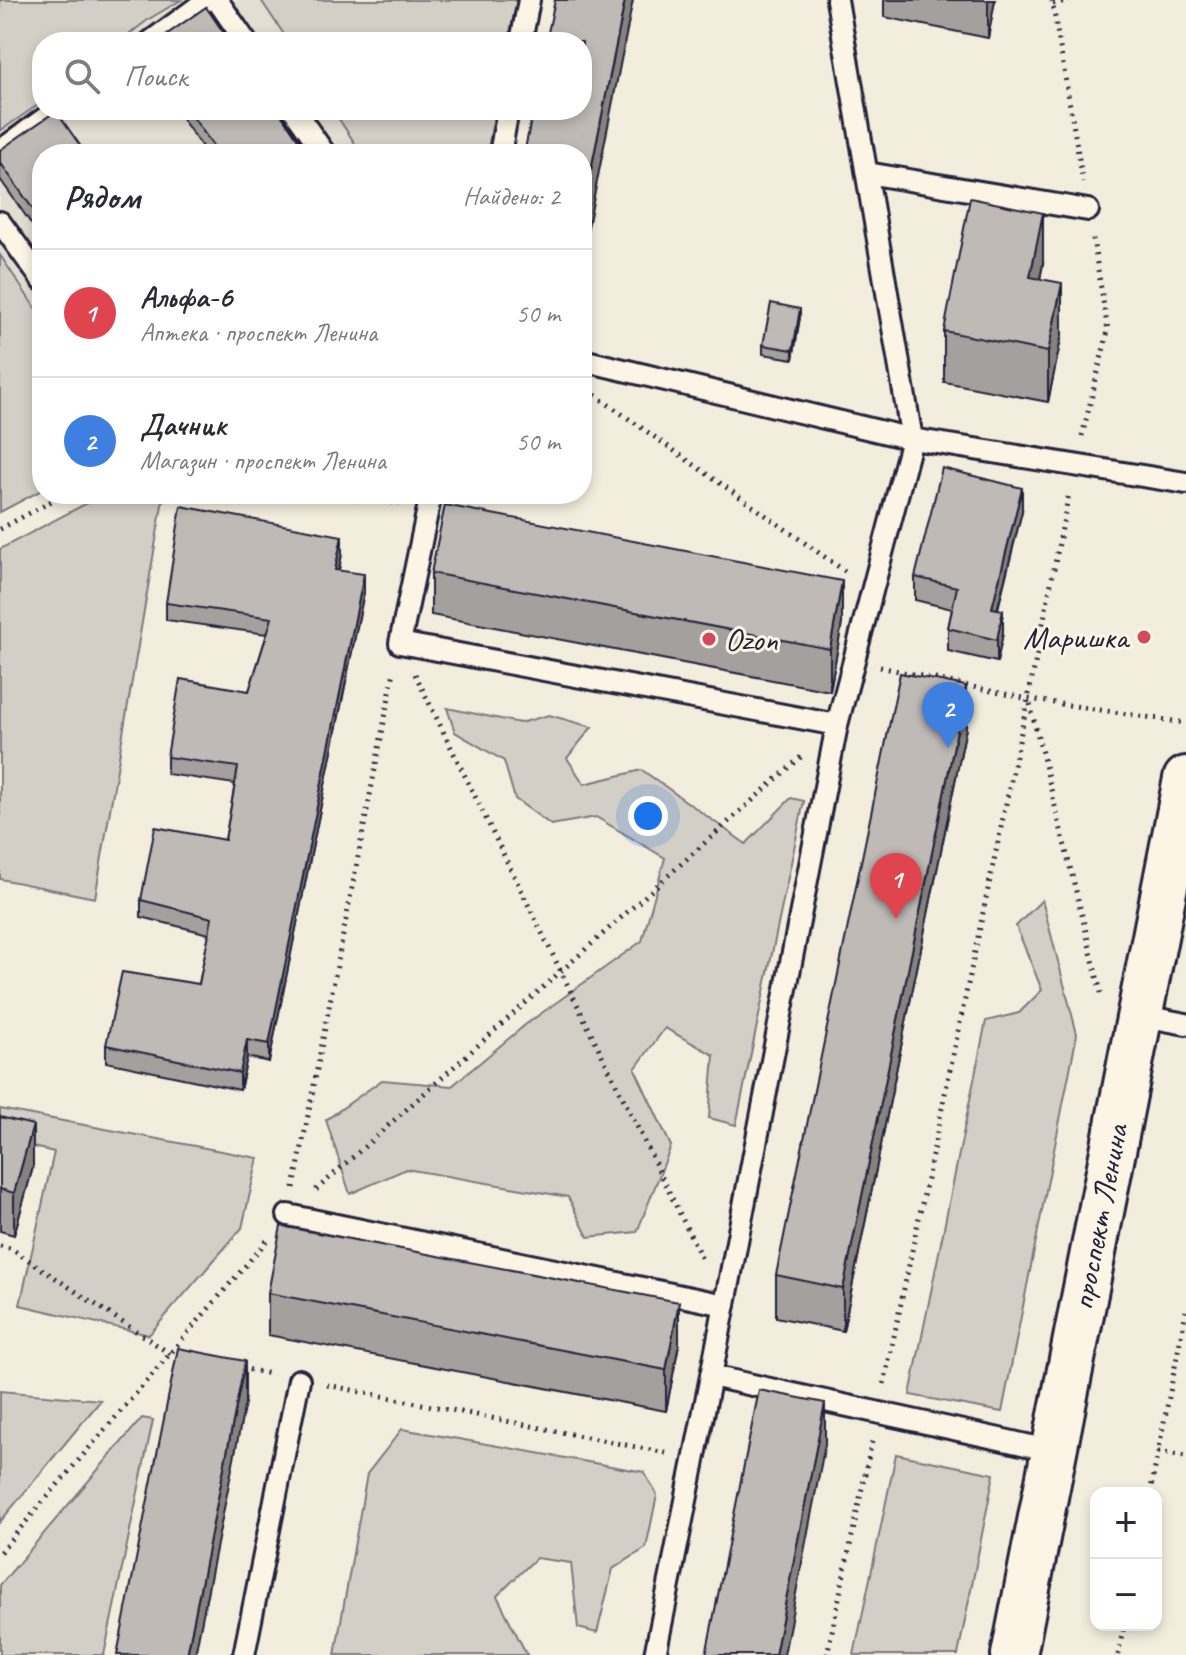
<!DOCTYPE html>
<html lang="ru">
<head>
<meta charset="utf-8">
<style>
	body { margin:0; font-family:Caveat,sans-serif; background:#f7f7f7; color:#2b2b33 }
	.controls { position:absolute; right:24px; bottom:24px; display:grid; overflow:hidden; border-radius:16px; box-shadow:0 4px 12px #0003 }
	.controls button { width:72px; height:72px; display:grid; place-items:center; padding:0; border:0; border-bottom:2px solid #e1e1e2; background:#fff; color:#2b2b33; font:40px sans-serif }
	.you { position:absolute; left:648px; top:816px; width:28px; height:28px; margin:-20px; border:6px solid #fff; border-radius:50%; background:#1a73e8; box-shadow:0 0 0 12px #1a73e833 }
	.badge { display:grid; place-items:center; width:52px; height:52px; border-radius:50%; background:#1a73e8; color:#fff; font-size:26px; font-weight:700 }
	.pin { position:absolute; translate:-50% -66px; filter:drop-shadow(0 2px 4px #0008) }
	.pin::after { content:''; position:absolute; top:42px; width:28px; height:24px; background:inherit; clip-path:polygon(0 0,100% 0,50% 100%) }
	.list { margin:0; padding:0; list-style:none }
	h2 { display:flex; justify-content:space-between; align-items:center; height:104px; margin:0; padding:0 32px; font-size:34px }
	h2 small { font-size:26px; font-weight:400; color:#7c7c81 }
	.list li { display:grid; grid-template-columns:52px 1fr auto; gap:24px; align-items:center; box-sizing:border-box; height:128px; padding:0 32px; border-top:2px solid #e1e1e2 }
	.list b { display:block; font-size:30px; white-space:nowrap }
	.list p { margin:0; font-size:26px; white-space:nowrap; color:#7c7c81 }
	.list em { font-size:26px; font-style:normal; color:#7c7c81 }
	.icon { flex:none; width:44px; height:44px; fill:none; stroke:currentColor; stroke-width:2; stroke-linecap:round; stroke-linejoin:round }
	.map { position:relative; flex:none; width:1186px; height:1655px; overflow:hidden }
	.search { position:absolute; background:#fff; box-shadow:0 4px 12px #0003; left:32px; top:32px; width:560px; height:88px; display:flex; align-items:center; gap:20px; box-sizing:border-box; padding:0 28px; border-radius:32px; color:#7c7c81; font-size:30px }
	.panel { position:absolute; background:#fff; box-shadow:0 4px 12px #0003; left:32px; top:144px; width:560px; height:360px; border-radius:32px }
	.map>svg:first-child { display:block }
	.built { fill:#e3ded2 }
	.green { fill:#d4cfc6; stroke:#7b7880; stroke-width:2 }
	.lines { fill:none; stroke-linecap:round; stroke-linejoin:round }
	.service-casing { stroke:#22223b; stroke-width:26 }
	.secondary-casing { stroke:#22223b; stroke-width:50 }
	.path { stroke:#22223b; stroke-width:5; stroke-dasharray:2 6; stroke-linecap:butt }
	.service { stroke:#fcf5e5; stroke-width:20 }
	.secondary { stroke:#fcf5e5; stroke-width:44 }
	.wall { fill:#a4a09d; stroke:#22223b; stroke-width:2 }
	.shaded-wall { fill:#86827f; stroke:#22223b; stroke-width:2 }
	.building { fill:#bfbab6; stroke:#22223b; stroke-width:2 }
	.poi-dot { fill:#d1495b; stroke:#fcf5e5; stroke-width:3 }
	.labels { text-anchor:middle; stroke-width:6; stroke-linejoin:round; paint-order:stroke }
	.poi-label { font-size:32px; fill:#22223b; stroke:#fcf5e5; text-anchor:end }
	.street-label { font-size:32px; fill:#22223b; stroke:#fcf5e5 }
</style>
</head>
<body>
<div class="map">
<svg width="1186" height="1655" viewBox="0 0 1186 1655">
	<rect width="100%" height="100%" fill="#f3edde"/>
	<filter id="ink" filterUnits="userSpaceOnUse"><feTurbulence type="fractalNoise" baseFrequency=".0125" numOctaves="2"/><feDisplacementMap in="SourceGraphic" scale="16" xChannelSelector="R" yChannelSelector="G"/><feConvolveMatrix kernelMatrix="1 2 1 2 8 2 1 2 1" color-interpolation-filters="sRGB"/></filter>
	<g filter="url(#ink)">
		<path class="built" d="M0 0H442L434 42H42V110H421L413 154H42V424L0 418Z"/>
		<g class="green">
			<path d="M0 0H181L149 19 119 42H42V102L0 131Z"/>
			<path d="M261 0H517L508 42H289Z"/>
			<path d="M333 110H495L487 154H362Z"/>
			<path d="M0 255 42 318V490L0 512Z"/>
			<path d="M104 494 163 499 95 898 0 879V549Z"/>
			<path d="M447 708 520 723 549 715 592 727 567 758 584 784 642 770 746 844 791 798 804 801 736 1125 709 1118 714 1055 665 1028 635 1069 671 1146 637 1232 588 1237 568 1197 406 1169 350 1194 326 1120 382 1080 452 1086 525 1025 642 941 665 858 596 817 551 825 515 799 504 761 455 732Z"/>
			<path d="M1042 900 1077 1034 1002 1412 910 1395 986 1021 1019 1013 1042 990 1016 926Z"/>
			<path d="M0 1109 258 1158 242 1228 149 1335 20 1305 54 1152 0 1139Z"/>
			<path d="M0 1391 101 1400 0 1522Z"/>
			<path d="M142 1418 153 1420 104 1655H0V1585Z"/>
			<path d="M402 1429 644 1472 657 1495 646 1548 613 1569 597 1633 578 1628 571 1563 536 1558 497 1596 527 1655H335L367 1474Z"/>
			<path d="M896 1454 994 1474 958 1655H854Z"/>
		</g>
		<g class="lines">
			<defs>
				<g id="service">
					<path d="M217 0 246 42"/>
					<path d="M150 42 207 0"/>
					<path d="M521 42 529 0"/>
					<path d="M294 110 325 154"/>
					<path d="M0 151 56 110"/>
					<path d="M500 154 508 110"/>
					<path d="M867 173 1088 210"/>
					<path d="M0 222 42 280"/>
					<path d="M582 360 912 439 1186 483"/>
					<path d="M431 494 400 643 837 725 912 439 837 0"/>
					<path d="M1138 1015 1186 1024"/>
					<path d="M288 1215 725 1305"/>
					<path d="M711 1376 837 725"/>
					<path d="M244 1655 299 1380"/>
					<path d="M655 1655 711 1376 1054 1451"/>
				</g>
				<path id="secondary" d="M1014 1655 1186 779"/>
			</defs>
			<use href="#service" class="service-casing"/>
			<use href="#secondary" class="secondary-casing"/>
			<g class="path">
				<path d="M1052 0 1083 182"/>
				<path d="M1053 4 1070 0"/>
				<path d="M595 395 849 574"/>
				<path d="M1082 436 1108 331 1093 239"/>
				<path d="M304 494 400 503"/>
				<path d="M0 529 65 494"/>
				<path d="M880 667 1028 699 1186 723"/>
				<path d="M415 674 703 1261"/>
				<path d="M1030 704 1101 993"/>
				<path d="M294 1188 394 671"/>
				<path d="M316 1190 801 757"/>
				<path d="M0 1246 10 1248 172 1355"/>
				<path d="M241 1368 270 1374"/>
				<path d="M884 1384 1028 699 1069 493"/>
				<path d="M327 1385 666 1453"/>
				<path d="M1158 1452 1186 1456"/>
				<path d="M1150 1493 1186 1311"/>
				<path d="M0 1552 270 1237"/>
				<path d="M827 1655 872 1441"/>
				<path d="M1118 1655 1124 1625"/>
			</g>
			<use href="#service" class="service"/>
			<use href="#secondary" class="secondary"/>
		</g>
		<g class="wall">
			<path d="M884 0H995L988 38 884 17Z"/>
			<path d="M176 110H278L308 154H207Z"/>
			<path d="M0 150 42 154V239L0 179Z"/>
			<path d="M1043 264 1040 279 1062 334 1048 402 944 382V331Z"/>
			<path d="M800 317 793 359 763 354V345Z"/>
			<path d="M1022 511 998 609 1003 633 997 662 948 651V628L952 609 915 600V577Z"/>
			<path d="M342 554 339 570 364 592 269 1062 247 1057 240 1090 106 1062V1045L199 984 209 934 141 917V900L225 840 235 784 167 774V757L249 691 267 634 166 620V603Z"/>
			<path d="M431 573 842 623 830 691 431 615Z"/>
			<path d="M966 728 843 1331 776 1317V1275Z"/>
			<path d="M0 1117 33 1167 14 1235 0 1231Z"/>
			<path d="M268 1293 679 1344 666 1411 268 1335Z"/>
		</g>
		<g class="shaded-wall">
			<path d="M625 0H633L582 257V215Z"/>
			<path d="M988 0H995L988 38Z"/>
			<path d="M1043 213V264L1030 328V277Z"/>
			<path d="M1062 283V334L1048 402V352Z"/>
			<path d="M800 309V317L793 359V350Z"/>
			<path d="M1022 488V511L992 630V608Z"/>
			<path d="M342 536V554L335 587V570Z"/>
			<path d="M364 574V592L269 1062V1044Z"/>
			<path d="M842 581V623L830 691V649Z"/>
			<path d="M1003 610V633L997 662V640Z"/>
			<path d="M966 686V728L843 1331V1289Z"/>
			<path d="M247 1040V1057L240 1090V1073Z"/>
			<path d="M33 1125V1167L14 1235V1193Z"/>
			<path d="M679 1302V1344L666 1411V1370Z"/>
			<path d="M245 1361V1403L195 1655H187Z"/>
			<path d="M825 1403V1444L784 1655H775Z"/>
		</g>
		<g class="building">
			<path d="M555 0H625L582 215V154H524L533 110H582V42H546Z"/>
			<path d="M206 7 230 42H156Z"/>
			<path d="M188 110H278L308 154H219Z"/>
			<path d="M56 111 86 154H42V222L0 162V150Z"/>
			<path d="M970 198 1043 213 1030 277 1062 283 1048 352 944 331Z"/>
			<path d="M771 303 800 309 793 350 763 345Z"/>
			<path d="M942 468 1022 488 992 608 1003 610 997 640 948 628 957 587 915 577Z"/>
			<path d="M445 505 842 581 830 649 431 573Z"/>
			<path d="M181 506 342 536 335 570 364 574 269 1044 247 1040 240 1073 106 1045 122 972 199 984 212 918 141 900 155 827 225 840 238 767 167 757 180 679 249 691 272 618 166 603Z"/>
			<path d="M900 673 966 686 843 1289 776 1275Z"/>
			<path d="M0 1117 33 1125 14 1193 0 1189Z"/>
			<path d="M281 1226 679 1302 666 1370 268 1293Z"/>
			<path d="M178 1348 245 1361 187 1655H117Z"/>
			<path d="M759 1390 825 1403 775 1655H706Z"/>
		</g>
	</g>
	<g class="poi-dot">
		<circle cx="1144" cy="637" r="8"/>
		<circle cx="709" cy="639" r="8"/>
	</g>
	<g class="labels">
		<g class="poi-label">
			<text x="1128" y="648">Маришка</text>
			<text x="725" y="650" text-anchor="start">Ozon</text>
		</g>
		<g class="street-label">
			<text transform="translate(1099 1217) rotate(-79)" y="11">проспект Ленина</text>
		</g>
	</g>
</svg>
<div class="controls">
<button>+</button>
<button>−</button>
</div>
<div class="you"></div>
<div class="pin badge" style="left:896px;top:919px;background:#e0444e">1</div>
<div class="pin badge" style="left:948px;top:748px;background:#3f7fe0">2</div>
<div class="search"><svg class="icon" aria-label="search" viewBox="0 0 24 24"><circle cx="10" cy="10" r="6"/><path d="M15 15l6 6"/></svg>Поиск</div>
<section class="panel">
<h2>Рядом<small>Найдено: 2</small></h2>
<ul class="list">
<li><span class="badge" style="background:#e0444e">1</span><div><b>Альфа-6</b><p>Аптека · проспект Ленина</p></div><em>50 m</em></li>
<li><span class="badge" style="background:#3f7fe0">2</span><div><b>Дачник</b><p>Магазин · проспект Ленина</p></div><em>50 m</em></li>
</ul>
</section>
</div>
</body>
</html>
